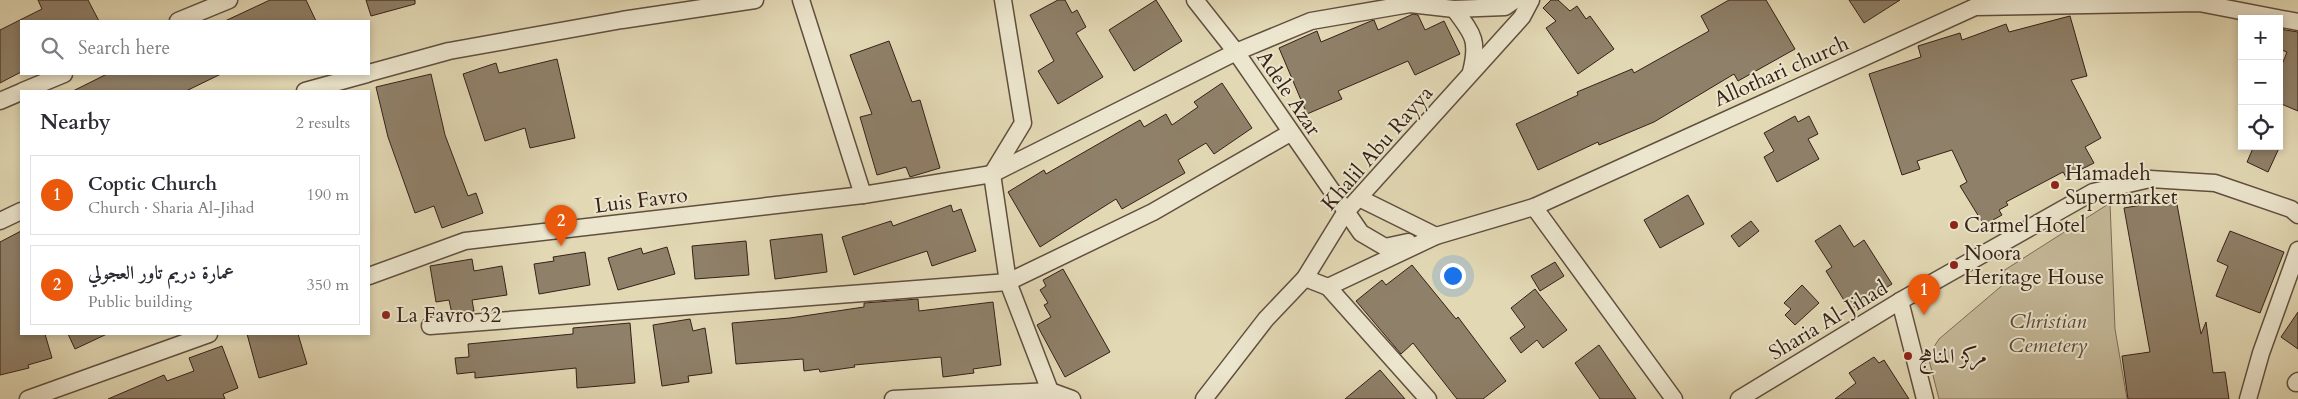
<!DOCTYPE html>
<html lang="en">
<head>
<meta charset="utf-8">
<style>
	body { margin:0; font-family:Cardo,Amiri,serif; background:#f2f2f3; color:#2b2b33 }
	.controls { position:absolute; right:15px; top:15px; display:grid; overflow:hidden; border-radius:0px; box-shadow:0 2px 8px #0003 }
	.controls button { width:45px; height:45px; display:grid; place-items:center; padding:0; border:0; border-bottom:1px solid #e1e1e2; background:#fff; color:#2b2b33; font:25px sans-serif }
	.you { position:absolute; left:1452px; top:275px; width:18px; height:18px; margin:-12px; border:4px solid #fff; border-radius:50%; background:#1a73e8; box-shadow:0 0 0 8px #1a73e833 }
	.badge { display:grid; place-items:center; width:32px; height:32px; border-radius:50%; background:#ea580c; color:#fff; font-size:16px; font-weight:700 }
	.pin { position:absolute; translate:-50% -41px; filter:drop-shadow(0 1px 2px #0008) }
	.pin::after { content:''; position:absolute; top:26px; width:18px; height:15px; background:inherit; clip-path:polygon(0 0,100% 0,50% 100%) }
	.list { margin:0; padding:0; list-style:none }
	h2 { display:flex; justify-content:space-between; align-items:center; height:65px; margin:0; padding:0 20px; font-size:21px }
	h2 small { font-size:16px; font-weight:400; color:#7c7c81 }
	.list li { display:grid; grid-template-columns:32px 1fr auto; gap:15px; align-items:center; box-sizing:border-box; height:80px; margin:0 10px 10px; padding:0 10px; border:1px solid #e1e1e2; border-radius:0px }
	.list b { display:block; font-size:19px; white-space:nowrap }
	.list p { margin:0; font-size:16px; white-space:nowrap; color:#7c7c81 }
	.list em { font-size:16px; font-style:normal; color:#7c7c81 }
	.icon { flex:none; width:28px; height:28px; fill:none; stroke:currentColor; stroke-width:2; stroke-linecap:round; stroke-linejoin:round }
	.map { position:relative; flex:none; width:2298px; height:399px; overflow:hidden }
	.search { position:absolute; background:#fff; box-shadow:0 2px 8px #0003; left:20px; top:20px; width:350px; height:55px; display:flex; align-items:center; gap:12px; box-sizing:border-box; padding:0 18px; border-radius:0px; color:#7c7c81; font-size:19px }
	.panel { position:absolute; background:#fff; box-shadow:0 2px 8px #0003; left:20px; top:90px; width:350px; height:245px; border-radius:0px }
	.map>svg:first-child { display:block }
	.green { fill:#c5b999; stroke:#7d6d58 }
	.building { fill:#8f8069; stroke:#352118 }
	.lines { fill:none; stroke-linecap:round; stroke-linejoin:round }
	.minor-casing { stroke:#604f3f; stroke-width:19 }
	.minor { stroke:#ece6ce; stroke-width:16 }
	.poi-dot { fill:#8f2418; stroke:#ece6ce; stroke-width:2 }
	.labels { text-anchor:middle; stroke-width:4; stroke-linejoin:round; paint-order:stroke }
	.street-label { font-size:21px; fill:#352118; stroke:#ece6ce }
	.poi-label { font-size:21px; fill:#352118; stroke:#ece6ce; text-anchor:start }
	.park-label { font-size:21px; font-style:italic; fill:#594738; stroke:#ece6ce }
</style>
</head>
<body>
<div class="map">
<svg width="2298" height="399" viewBox="0 0 2298 399">
	<rect width="100%" height="100%" fill="#e2d8b4"/>
	<filter id="stains"><feTurbulence type="fractalNoise" baseFrequency=".004" numOctaves="4"/><feColorMatrix values="0 0 0 0 .2 0 0 0 0 .09 0 0 0 0 .02 0 0 0 .5 -.17"/></filter>
	<radialGradient id="worn" r=".72"><stop offset=".6" stop-color="#630" stop-opacity="0"/><stop offset="1" stop-color="#630" stop-opacity=".3"/></radialGradient>
	<path class="green" d="M2110 203 2115 329 2127 399H1939L1928 356 1939 339 2005 283 2000 273Z"/>
	<g class="building">
		<path d="M38 0H88L99 21H21V72L0 83V30L42 9Z"/>
		<path d="M270 0H306L316 21H225Z"/>
		<path d="M366 0H415V4L371 16Z"/>
		<path d="M1058 0H1065L1072 13 1077 10 1086 27 1076 33 1103 77 1058 104 1038 71 1054 61 1030 15Z"/>
		<path d="M1156 0 1182 41 1134 71 1109 30Z"/>
		<path d="M1551 0H1558L1570 11 1577 6 1586 19 1590 16 1614 49 1578 74 1546 28 1556 21 1543 8Z"/>
		<path d="M1729 0H1766L1795 49 1738 81 1734 74 1654 122 1599 145 1598 142 1538 170 1516 124 1578 95 1577 92 1632 69 1634 73 1709 31 1701 16Z"/>
		<path d="M1849 0H1900L1864 23Z"/>
		<path d="M1413 14 1418 15 1425 30 1444 21 1460 54 1415 75 1408 61 1338 91 1342 99 1307 114 1279 48 1317 31 1321 42 1371 21 1374 20 1378 30Z"/>
		<path d="M2070 16 2087 76 2071 80 2101 138 2085 147 2094 163 2066 177 2063 172 2006 202 2008 205 1999 210 2002 215 1984 225 1960 186 1967 182 1952 150 1917 161 1920 169 1902 175 1869 74 1921 57 1918 46 1960 33 1962 40 2006 24 2009 32Z"/>
		<path d="M2279 29 2298 32V111L2279 103V72L2287 52 2279 49Z"/>
		<path d="M889 41 912 102 920 100 940 168 910 177 906 167 877 175 860 117 872 114 850 55Z"/>
		<path d="M557 59 575 138 530 148 525 128 485 141 463 74 496 63 499 73Z"/>
		<path d="M107 74H221L186 91H73Z"/>
		<path d="M431 74 445 135 468 196 476 193 483 213 442 228 434 206 415 213 388 137 376 87Z"/>
		<path d="M1222 83 1252 128 1214 154 1206 143 1178 160 1185 173 1122 209 1116 199 1040 247 1008 192 1044 170 1046 174 1140 120 1144 127 1166 114 1172 125 1198 107 1194 102Z"/>
		<path d="M1795 116 1798 122 1809 116 1818 134 1808 139 1819 159 1777 182 1764 157 1774 151 1764 133Z"/>
		<path d="M2254 146H2280L2268 172 2247 162Z"/>
		<path d="M1688 195 1704 224 1660 248 1644 220Z"/>
		<path d="M2176 199 2201 334 2206 322 2213 373 2225 372 2229 399H2128L2122 356 2150 352 2124 208Z"/>
		<path d="M951 205 953 212 961 209 976 251 932 266 927 251 854 275 842 237 891 221 893 226Z"/>
		<path d="M1751 221 1759 231 1739 247 1731 236Z"/>
		<path d="M1840 225 1854 247 1864 240 1892 284 1850 310 1826 271 1832 267 1815 241Z"/>
		<path d="M21 231V334H45L52 358 28 365 29 368 0 375V242Z"/>
		<path d="M2230 231 2284 252 2260 313 2216 296 2228 266 2217 261Z"/>
		<path d="M822 234 827 272 775 279 770 240Z"/>
		<path d="M746 241 749 275 695 279 692 246Z"/>
		<path d="M667 247 675 274 618 290 608 258 641 248 643 254Z"/>
		<path d="M585 252 590 285 539 294 534 264 554 261 553 257Z"/>
		<path d="M472 259 474 271 502 266 507 295 472 300 474 311 452 314 449 300 436 302 430 266Z"/>
		<path d="M1555 262 1564 276 1540 291 1531 276Z"/>
		<path d="M1412 265 1456 319 1458 317 1506 381 1483 399H1457L1413 343 1401 354 1356 301 1382 280 1386 285Z"/>
		<path d="M1063 269 1110 352 1065 377 1037 325 1051 317 1044 305 1048 303 1040 290 1046 286 1043 280Z"/>
		<path d="M1802 285 1819 303 1795 325 1785 315 1791 309 1784 303Z"/>
		<path d="M1535 289 1567 330 1543 348 1537 340 1521 353 1510 338 1525 327 1511 308Z"/>
		<path d="M918 299 919 311 993 302 1001 365 973 369 974 373 943 377 941 357 854 365 855 367 820 372 819 369 804 371 803 359 736 364 732 323 790 318 864 307V303Z"/>
		<path d="M2298 312V349L2281 337Z"/>
		<path d="M690 319 693 331 705 328 712 373 688 376 689 382 662 386 653 325Z"/>
		<path d="M630 323 635 383 577 388 576 368 475 378V372L457 374 455 358 469 357 468 344 573 334V328Z"/>
		<path d="M68 334H107L75 349Z"/>
		<path d="M247 334H298L307 364 259 378Z"/>
		<path d="M1599 345 1636 399H1600L1575 363Z"/>
		<path d="M222 346 238 388 223 394 225 399H108L164 375 167 381 194 371 189 358Z"/>
		<path d="M1874 357 1879 363 1884 360 1909 399H1835L1856 383 1849 373Z"/>
		<path d="M1380 370 1405 399H1345Z"/>
	</g>
	<g class="lines">
		<defs>
			<g id="minor">
				<path d="M801 0 863 195 992 174 1236 52 1311 21 1410 4 1454 9 1505 7 1515 0"/>
				<path d="M1003 0 1023 123 992 174 1008 282 1050 391"/>
				<path d="M1195 0 1236 52 1361 233 1385 247 1408 242"/>
				<path d="M1454 9C1473 34 1479 40 1471 72"/>
				<path d="M178 21 229 0"/>
				<path d="M369 73 449 51 622 20 755 0"/>
				<path d="M23 91 64 74"/>
				<path d="M305 91 367 74"/>
				<path d="M0 101 21 92"/>
				<path d="M1359 198 1436 236"/>
				<path d="M1534 207 1674 399"/>
				<path d="M0 221 21 211"/>
				<path d="M369 276 465 241 863 195"/>
				<path d="M1305 278 1328 287 1436 236 1534 207 1975 7 2199 3 2298 22"/>
				<path d="M1328 287 1428 399"/>
				<path d="M1900 301 1925 399"/>
				<path d="M430 326 1008 282 1153 212 1290 133"/>
				<path d="M2296 383 2298 381"/>
				<path d="M28 399 209 334"/>
				<path d="M893 399 1050 391 1072 399"/>
				<path d="M1204 399 1266 319 1305 278 1345 213 1522 17 1531 0"/>
				<path d="M1739 399 1900 301 2093 192 2150 179 2215 183 2291 209 2298 215"/>
				<path d="M2248 399 2261 353 2298 250"/>
			</g>
		</defs>
		<use href="#minor" class="minor-casing"/>
		<use href="#minor" class="minor"/>
	</g>
	<g class="poi-dot">
		<circle cx="2055" cy="185" r="5"/>
		<circle cx="1954" cy="225" r="5"/>
		<circle cx="1954" cy="265" r="5"/>
		<circle cx="386" cy="315" r="5"/>
		<circle cx="1908" cy="356" r="5"/>
	</g>
	<g class="labels">
		<g class="street-label">
			<text transform="translate(1781 71) rotate(-24)" y="7">Allothari church</text>
			<text transform="translate(1289 93) rotate(56)" y="7">Adele Azar</text>
			<text transform="translate(1377 148) rotate(-49)" y="7">Khalil Abu Rayya</text>
			<text transform="translate(641 200) rotate(-7)" y="7">Luis Favro</text>
			<text transform="translate(1828 320) rotate(-31)" y="7">Sharia Al-Jihad</text>
		</g>
		<g class="poi-label">
			<text x="2065" y="180">Hamadeh<tspan x="2065" dy="24">Supermarket</tspan></text>
			<text x="1964" y="232">Carmel Hotel</text>
			<text x="1964" y="260">Noora<tspan x="1964" dy="24">Heritage House</tspan></text>
			<text x="396" y="322">La Favro 32</text>
			<text x="1918" y="363">مركز المناهج</text>
		</g>
		<g class="park-label">
			<text x="2048" y="328">Christian<tspan x="2048" dy="24">Cemetery</tspan></text>
		</g>
	</g>
	<rect width="100%" height="100%" filter="url(#stains)"/>
	<rect width="100%" height="100%" fill="url(#worn)"/>
</svg>
<div class="controls">
<button>+</button>
<button>−</button>
<button><svg class="icon" aria-label="locate" viewBox="0 0 24 24"><circle cx="12" cy="12" r="6"/><path d="M12 2v4M12 18v4M2 12h4M18 12h4"/></svg></button>
</div>
<div class="you"></div>
<div class="pin badge" style="left:1924px;top:315px">1</div>
<div class="pin badge" style="left:561px;top:246px">2</div>
<div class="search"><svg class="icon" aria-label="search" viewBox="0 0 24 24"><circle cx="10" cy="10" r="6"/><path d="M15 15l6 6"/></svg>Search here</div>
<section class="panel">
<h2>Nearby<small>2 results</small></h2>
<ul class="list">
<li><span class="badge">1</span><div><b>Coptic Church</b><p>Church · Sharia Al-Jihad</p></div><em>190 m</em></li>
<li><span class="badge">2</span><div><b>عمارة دريم تاور العجولي</b><p>Public building</p></div><em>350 m</em></li>
</ul>
</section>
</div>
</body>
</html>
